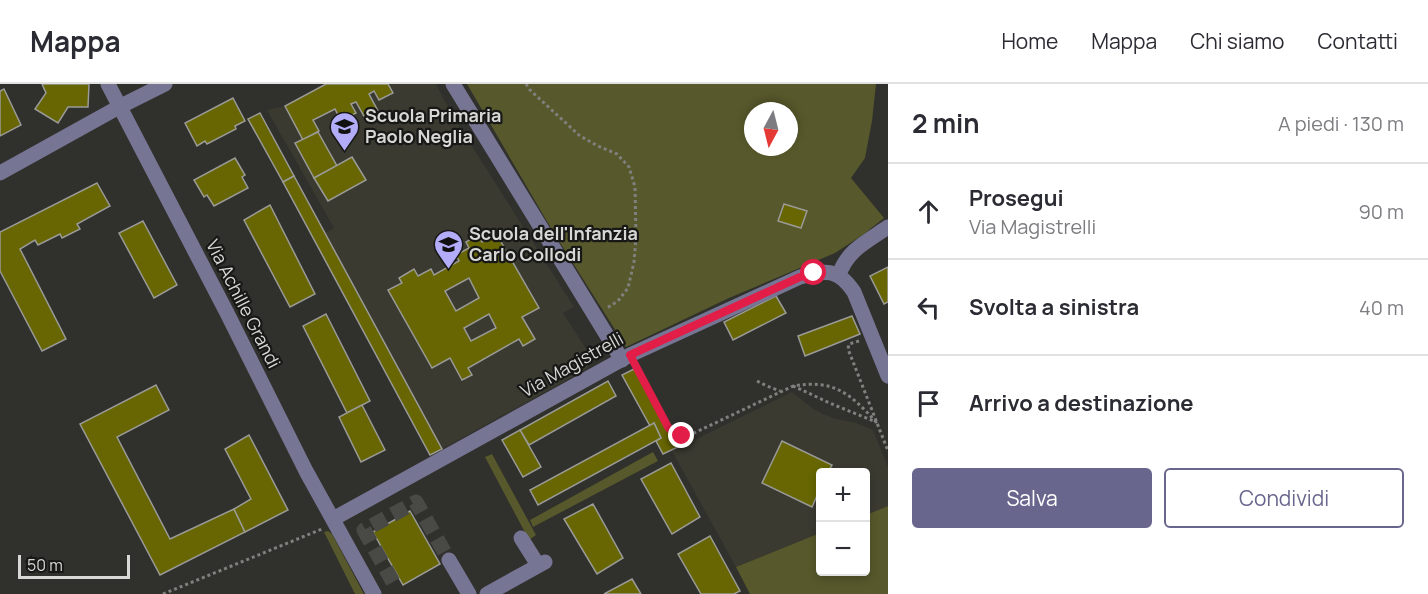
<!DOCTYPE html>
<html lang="it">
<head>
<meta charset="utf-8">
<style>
	body { margin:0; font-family:Manrope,sans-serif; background:#f7f7f7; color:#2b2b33 }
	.controls { position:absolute; right:18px; bottom:18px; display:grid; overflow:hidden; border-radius:6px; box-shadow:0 3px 9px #0003 }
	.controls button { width:54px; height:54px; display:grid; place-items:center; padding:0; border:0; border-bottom:2px solid #e1e1e2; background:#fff; color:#2b2b33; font:30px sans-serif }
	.compass { position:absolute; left:744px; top:18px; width:54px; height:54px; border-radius:50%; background:#fff; box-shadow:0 3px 9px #0003; rotate:187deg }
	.scale { position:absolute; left:18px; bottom:15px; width:112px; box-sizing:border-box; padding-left:6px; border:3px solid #d8d8d6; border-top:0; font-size:16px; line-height:21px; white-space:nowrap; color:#d8d8d6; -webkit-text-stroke:4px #181817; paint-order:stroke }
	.stop { position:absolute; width:18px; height:18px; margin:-14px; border:4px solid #e11d48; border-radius:50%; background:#fff }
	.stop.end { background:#e11d48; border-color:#fff; box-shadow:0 2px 6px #0008 }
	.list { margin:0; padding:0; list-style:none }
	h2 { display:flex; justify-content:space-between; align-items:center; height:78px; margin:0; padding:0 24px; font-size:26px }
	h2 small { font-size:20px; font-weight:400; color:#7c7c81 }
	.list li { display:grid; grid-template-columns:39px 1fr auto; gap:18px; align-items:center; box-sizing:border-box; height:96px; padding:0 24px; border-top:2px solid #e1e1e2 }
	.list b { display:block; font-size:22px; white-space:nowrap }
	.list p { margin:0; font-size:20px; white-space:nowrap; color:#7c7c81 }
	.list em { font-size:20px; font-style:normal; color:#7c7c81 }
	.actions { display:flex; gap:12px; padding:18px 24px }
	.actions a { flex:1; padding:14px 0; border:2px solid #68668c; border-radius:6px; text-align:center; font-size:21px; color:#68668c }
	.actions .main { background:#68668c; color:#fff }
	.icon { flex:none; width:33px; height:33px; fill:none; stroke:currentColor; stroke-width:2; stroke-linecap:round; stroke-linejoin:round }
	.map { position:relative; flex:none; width:888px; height:510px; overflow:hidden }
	header { display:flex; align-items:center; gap:36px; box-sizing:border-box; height:84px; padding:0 30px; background:#fff; border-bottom:2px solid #e1e1e2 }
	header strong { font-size:28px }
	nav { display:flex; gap:33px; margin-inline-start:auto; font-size:21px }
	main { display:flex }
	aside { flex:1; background:#fff }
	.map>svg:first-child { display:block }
	.built { fill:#3a3a31 }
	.green { fill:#57582b; fill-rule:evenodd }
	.building { fill:#676602; stroke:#9a9a97; stroke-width:1.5; fill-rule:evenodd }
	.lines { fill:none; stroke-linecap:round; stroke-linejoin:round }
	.minor-tunnel { stroke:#494946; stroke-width:15; stroke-dasharray:15 8; stroke-linecap:butt }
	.path { stroke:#80807e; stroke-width:3; stroke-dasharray:3 3; stroke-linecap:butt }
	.minor { stroke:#777594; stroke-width:15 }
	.route { stroke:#e11d48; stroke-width:8 }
	.labels { text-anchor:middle; stroke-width:4.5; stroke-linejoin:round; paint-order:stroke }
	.poi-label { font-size:18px; font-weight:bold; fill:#d8d8d6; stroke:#181817; text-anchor:start }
	.street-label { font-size:18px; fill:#d8d8d6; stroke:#181817 }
</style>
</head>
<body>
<header>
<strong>Mappa</strong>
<nav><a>Home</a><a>Mappa</a><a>Chi siamo</a><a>Contatti</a></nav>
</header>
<main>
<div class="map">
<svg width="888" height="510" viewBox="0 0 888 510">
	<rect width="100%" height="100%" fill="#30302d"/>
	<g class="built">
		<path d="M326 0H436L451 29 574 223 563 229 592 274 588 284 442 365 325 149 334 144 267 26 285 22Z"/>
		<path d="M792 308 812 324 823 330 833 334 856 339 873 346 888 383V422L866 431V388H820V449L736 483 672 367Z"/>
	</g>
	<g class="green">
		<path d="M467 0H876L872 37 865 74 851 94 884 134 864 150 835 169 729 214 626 263 552 146ZM753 27H789V63H753Z"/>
		<path d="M653 368 658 377 533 443 530 436Z"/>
		<path d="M492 370 536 451 529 456 485 373Z"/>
		<path d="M888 422V510H750L736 483 820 449V488H866V431Z"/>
		<path d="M328 447 332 450 364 510H355L324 448Z"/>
	</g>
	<g class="building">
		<path d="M42 0H89L88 23H68L58 39 35 25 46 9Z"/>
		<path d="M326 0H388L393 9 379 16 374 7 369 10 378 27 365 34 356 18 351 20 356 29 341 37 335 25 313 36 319 47 303 56 285 22Z"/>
		<path d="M4 5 21 41 0 52V7Z"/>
		<path d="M233 14 245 37 235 42 236 45 207 60 205 57 197 62 185 39Z"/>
		<path d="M260 29 294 92 283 98 248 35Z"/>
		<path d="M318 48 337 82 314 94 295 59Z"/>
		<path d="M352 73 366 96 328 117 314 94Z"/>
		<path d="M235 74 245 91 242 93 248 104 214 122 207 111 204 113 194 96Z"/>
		<path d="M294 92 442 365 430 371 283 98Z"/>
		<path d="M97 99 110 122 77 140 80 145 62 154 60 150 38 161 35 156 20 165 66 255 42 267 0 187V148Z"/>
		<path d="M784 120 807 127 801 144 778 137Z"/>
		<path d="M270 121 315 210 290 223 244 136Z"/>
		<path d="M143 137 177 201 154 214 119 149Z"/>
		<path d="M496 149 539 224 522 233 535 255 523 262 519 255 468 284 472 291 462 296 450 274 432 284 388 206 402 199 399 194 414 185 418 192 431 185 434 191 459 177 456 171 469 164 466 158 478 151 482 158ZM469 194 479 214 456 227 445 207ZM489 230 496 244 471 257 464 244Z"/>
		<path d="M888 183V218L884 220 870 192Z"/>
		<path d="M776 212 786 229 733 256 724 238Z"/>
		<path d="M326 230 370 317 347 329 303 242Z"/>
		<path d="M852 232 860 250 805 272 798 252Z"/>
		<path d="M634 285 678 363 663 370 656 357 661 354 654 339 650 342 622 291Z"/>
		<path d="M608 297 616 312 529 361 520 346Z"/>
		<path d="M156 301 169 326 117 353 170 455 234 425 245 448 160 491 80 340Z"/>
		<path d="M362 321 385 366 361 378 339 333Z"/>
		<path d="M654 339 661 354 538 421 530 406Z"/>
		<path d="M520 346 541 383 523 393 502 356Z"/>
		<path d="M249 351 288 426 245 448 234 425 251 415 225 365Z"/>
		<path d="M782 357 832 381 828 388H820V405L812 423 762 399Z"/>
		<path d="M671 379 700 433 672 450 641 395Z"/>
		<path d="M593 420 623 474 597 490 564 435Z"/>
		<path d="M410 427 440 480 403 501 373 448Z"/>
		<path d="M710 452 740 507 734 510H701L678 470Z"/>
		<path d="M632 495 641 510H604Z"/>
	</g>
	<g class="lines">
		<path class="minor-tunnel" d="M393 498 364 446 416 418 449 476"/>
		<g class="path">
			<path d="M526 0 530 6 580 52 598 62 617 70 629 83 635 103 636 153 634 178 628 204 618 217 607 224"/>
			<path d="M859 257 849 260 848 265 888 367"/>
			<path d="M637 284 668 343C674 353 681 354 692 350L793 302C833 295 850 309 876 338L832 320 793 302"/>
			<path d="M757 297 767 302 780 307"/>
			<path d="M163 510 322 445"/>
		</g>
		<g class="minor">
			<path d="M108 0 227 229 306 387 374 510"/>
			<path d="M453 0 622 276"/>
			<path d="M0 89 119 23 165 0"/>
			<path d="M839 191C847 166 868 157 888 143"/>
			<path d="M333 435 630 271 800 193C826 186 838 184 854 208L888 292"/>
			<path d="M521 454 538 481"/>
			<path d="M449 476 469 510"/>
			<path d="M487 510 545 478"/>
		</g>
	</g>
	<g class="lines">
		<path class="route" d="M682 352 675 351 668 343 630 271 800 193 814 189"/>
	</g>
	<defs>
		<symbol id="school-pin" viewBox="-11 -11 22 30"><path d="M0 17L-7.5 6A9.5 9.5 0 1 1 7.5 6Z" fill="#b3adf9" stroke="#181817"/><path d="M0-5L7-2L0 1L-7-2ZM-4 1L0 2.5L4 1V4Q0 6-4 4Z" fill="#111"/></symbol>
	</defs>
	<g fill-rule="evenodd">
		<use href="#school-pin" x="328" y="26" width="33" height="45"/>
		<use href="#school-pin" x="432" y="144" width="33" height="45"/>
	</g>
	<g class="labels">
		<g class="poi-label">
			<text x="365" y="38">Scuola Primaria<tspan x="365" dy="21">Paolo Neglia</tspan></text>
			<text x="469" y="156">Scuola dell'Infanzia<tspan x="469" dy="21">Carlo Collodi</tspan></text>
		</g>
		<g class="street-label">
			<text transform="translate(243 220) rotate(63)" y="6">Via Achille Grandi</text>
			<text transform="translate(572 281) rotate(-29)" y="6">Via Magistrelli</text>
		</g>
	</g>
</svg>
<div class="controls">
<button>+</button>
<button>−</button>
</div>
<svg class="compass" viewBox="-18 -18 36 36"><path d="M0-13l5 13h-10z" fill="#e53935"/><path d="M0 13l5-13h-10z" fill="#7c7c81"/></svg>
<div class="scale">50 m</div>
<div class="stop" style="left:814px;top:189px"></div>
<div class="stop end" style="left:682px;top:352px"></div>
</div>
<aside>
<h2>2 min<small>A piedi · 130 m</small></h2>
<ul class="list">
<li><svg class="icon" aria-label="ahead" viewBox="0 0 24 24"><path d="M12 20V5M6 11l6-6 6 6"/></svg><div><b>Prosegui</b><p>Via Magistrelli</p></div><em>90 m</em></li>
<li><svg class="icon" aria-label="left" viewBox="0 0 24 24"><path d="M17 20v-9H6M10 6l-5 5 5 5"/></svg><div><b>Svolta a sinistra</b></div><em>40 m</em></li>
<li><svg class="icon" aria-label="arrive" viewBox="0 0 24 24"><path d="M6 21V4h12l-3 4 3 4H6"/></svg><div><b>Arrivo a destinazione</b></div></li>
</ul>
<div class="actions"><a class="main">Salva</a><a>Condividi</a></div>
</aside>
</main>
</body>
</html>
